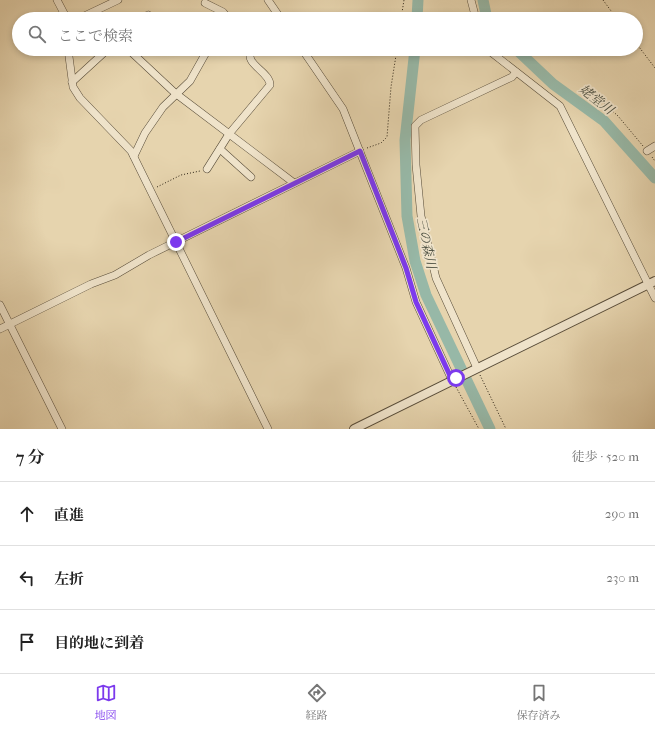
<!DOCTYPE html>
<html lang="ja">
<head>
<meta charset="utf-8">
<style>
	body { margin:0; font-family:"IM FELL French Canon","Noto Serif JP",serif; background:#f2f2f2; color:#222 }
	.stop { position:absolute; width:12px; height:12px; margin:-9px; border:3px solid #7c3aed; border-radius:50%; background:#fff }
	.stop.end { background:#7c3aed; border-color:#fff; box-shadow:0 1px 4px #0008 }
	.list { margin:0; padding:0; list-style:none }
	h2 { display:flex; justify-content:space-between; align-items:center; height:52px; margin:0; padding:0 16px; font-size:17px }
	h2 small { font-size:13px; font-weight:400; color:#767676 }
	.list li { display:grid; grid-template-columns:26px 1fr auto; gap:12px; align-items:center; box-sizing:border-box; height:64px; padding:0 16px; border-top:1px solid #e0e0e0 }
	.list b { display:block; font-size:15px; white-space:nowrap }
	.list em { font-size:13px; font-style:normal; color:#767676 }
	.icon { flex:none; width:22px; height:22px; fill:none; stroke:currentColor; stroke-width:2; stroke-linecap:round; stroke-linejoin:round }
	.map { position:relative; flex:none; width:655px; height:429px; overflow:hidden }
	.search { position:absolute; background:#fff; box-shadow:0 2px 6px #0003; left:12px; right:12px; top:12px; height:44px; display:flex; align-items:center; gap:10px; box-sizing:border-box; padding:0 14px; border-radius:22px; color:#767676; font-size:15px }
	.sheet { height:244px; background:#fff }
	nav { display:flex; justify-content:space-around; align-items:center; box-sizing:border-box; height:56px; border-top:1px solid #e0e0e0; background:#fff; font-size:11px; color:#767676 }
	nav a { display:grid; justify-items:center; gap:2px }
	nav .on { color:#7c3aed }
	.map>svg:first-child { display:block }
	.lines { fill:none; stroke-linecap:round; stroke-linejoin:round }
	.river { stroke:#97b8a7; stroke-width:11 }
	.minor-casing { stroke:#584c39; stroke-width:8 }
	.tertiary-casing { stroke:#584c39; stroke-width:10 }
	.path { stroke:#281f12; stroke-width:1; stroke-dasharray:1 2; stroke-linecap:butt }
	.minor { stroke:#efe3ca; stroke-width:7 }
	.tertiary { stroke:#efe3ca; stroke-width:8 }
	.route { stroke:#7c3aed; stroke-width:5 }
	.labels { text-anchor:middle; stroke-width:3.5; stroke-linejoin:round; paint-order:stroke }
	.water-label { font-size:13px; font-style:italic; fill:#494d3f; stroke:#efe3ca }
</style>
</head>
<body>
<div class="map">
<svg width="655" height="429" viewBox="0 0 655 429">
	<rect width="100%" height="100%" fill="#e6d4ae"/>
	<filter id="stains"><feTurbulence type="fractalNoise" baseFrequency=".005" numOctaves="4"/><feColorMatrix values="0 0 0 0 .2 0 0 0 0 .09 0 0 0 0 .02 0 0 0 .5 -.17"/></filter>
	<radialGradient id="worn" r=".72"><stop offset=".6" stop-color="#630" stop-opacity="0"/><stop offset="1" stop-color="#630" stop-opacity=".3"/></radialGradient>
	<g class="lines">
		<g class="river">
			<path d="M483 0 487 19"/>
			<path d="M417 19 418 0"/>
			<path d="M415 49 405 140 407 216 415 261 426 295 490 429"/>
			<path d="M516 49 553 84 604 121 655 178"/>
		</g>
		<defs>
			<g id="minor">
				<path d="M57 0 67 19"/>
				<path d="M268 0 281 19"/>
				<path d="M471 0 476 19"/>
				<path d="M205 3 223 12 229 19"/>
				<path d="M78 19 118 0"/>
				<path d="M140 19 148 15"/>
				<path d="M68 49 73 87 80 98 131 151 268 429"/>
				<path d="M128 49 175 93 294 183"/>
				<path d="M302 49 343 109 406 268 416 302 452 380"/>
				<path d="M487 49 560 106 655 298"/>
				<path d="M72 82 108 49"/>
				<path d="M220 149 251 177"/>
				<path d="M647 151 655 146"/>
				<path d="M134 156 145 133 163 107 190 81 208 49"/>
				<path d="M207 169 229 134 270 85C270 71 242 64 252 49"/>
				<path d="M0 305 62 429"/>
				<path d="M0 329 91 284 115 275 149 255 360 151"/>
				<path d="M477 368 436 278 421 216 416 165 415 126 421 120 512 77 516 72"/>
			</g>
			<path id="tertiary" d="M354 429 655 281"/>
		</defs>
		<use href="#minor" class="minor-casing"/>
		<use href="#tertiary" class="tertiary-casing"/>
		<g class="path">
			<path d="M603 0 617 19"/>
			<path d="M401 19 404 0"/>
			<path d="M636 43 655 68"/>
			<path d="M584 85 618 116 643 146"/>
			<path d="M367 148 381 143 387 137 391 87 397 49"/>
			<path d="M652 157 655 161"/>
			<path d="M157 187 181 175 200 171"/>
			<path d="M480 375 506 429"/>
			<path d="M456 387 479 429"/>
		</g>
		<use href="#minor" class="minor"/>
		<use href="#tertiary" class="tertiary"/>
	</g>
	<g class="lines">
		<path class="route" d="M176 242 360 151 406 268 416 302 452 380 456 378"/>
	</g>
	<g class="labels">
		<g class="water-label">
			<text transform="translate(597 99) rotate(38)" y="5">姥堂川</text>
			<text transform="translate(427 243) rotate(78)" y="5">三の森川</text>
		</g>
	</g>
	<rect width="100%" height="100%" filter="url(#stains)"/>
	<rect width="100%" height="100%" fill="url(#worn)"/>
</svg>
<div class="stop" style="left:456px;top:378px"></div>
<div class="stop end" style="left:176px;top:242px"></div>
<div class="search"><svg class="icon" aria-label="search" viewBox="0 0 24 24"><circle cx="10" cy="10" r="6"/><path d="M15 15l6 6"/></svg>ここで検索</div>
</div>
<section class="sheet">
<h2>7 分<small>徒歩 · 520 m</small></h2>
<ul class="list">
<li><svg class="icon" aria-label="ahead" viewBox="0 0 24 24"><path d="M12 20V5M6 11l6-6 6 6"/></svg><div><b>直進</b></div><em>290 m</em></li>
<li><svg class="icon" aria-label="left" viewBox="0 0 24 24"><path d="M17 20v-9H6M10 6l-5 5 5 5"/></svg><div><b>左折</b></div><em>230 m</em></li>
<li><svg class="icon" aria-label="arrive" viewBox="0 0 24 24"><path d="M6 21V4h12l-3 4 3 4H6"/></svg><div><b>目的地に到着</b></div></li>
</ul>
</section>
<nav>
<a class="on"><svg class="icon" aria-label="map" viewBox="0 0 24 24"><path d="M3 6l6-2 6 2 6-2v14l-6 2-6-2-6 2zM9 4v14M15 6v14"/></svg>地図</a>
<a><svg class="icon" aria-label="directions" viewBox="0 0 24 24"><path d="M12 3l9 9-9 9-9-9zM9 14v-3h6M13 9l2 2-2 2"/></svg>経路</a>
<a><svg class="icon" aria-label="saved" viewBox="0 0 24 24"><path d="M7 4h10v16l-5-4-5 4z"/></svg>保存済み</a>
</nav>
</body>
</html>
